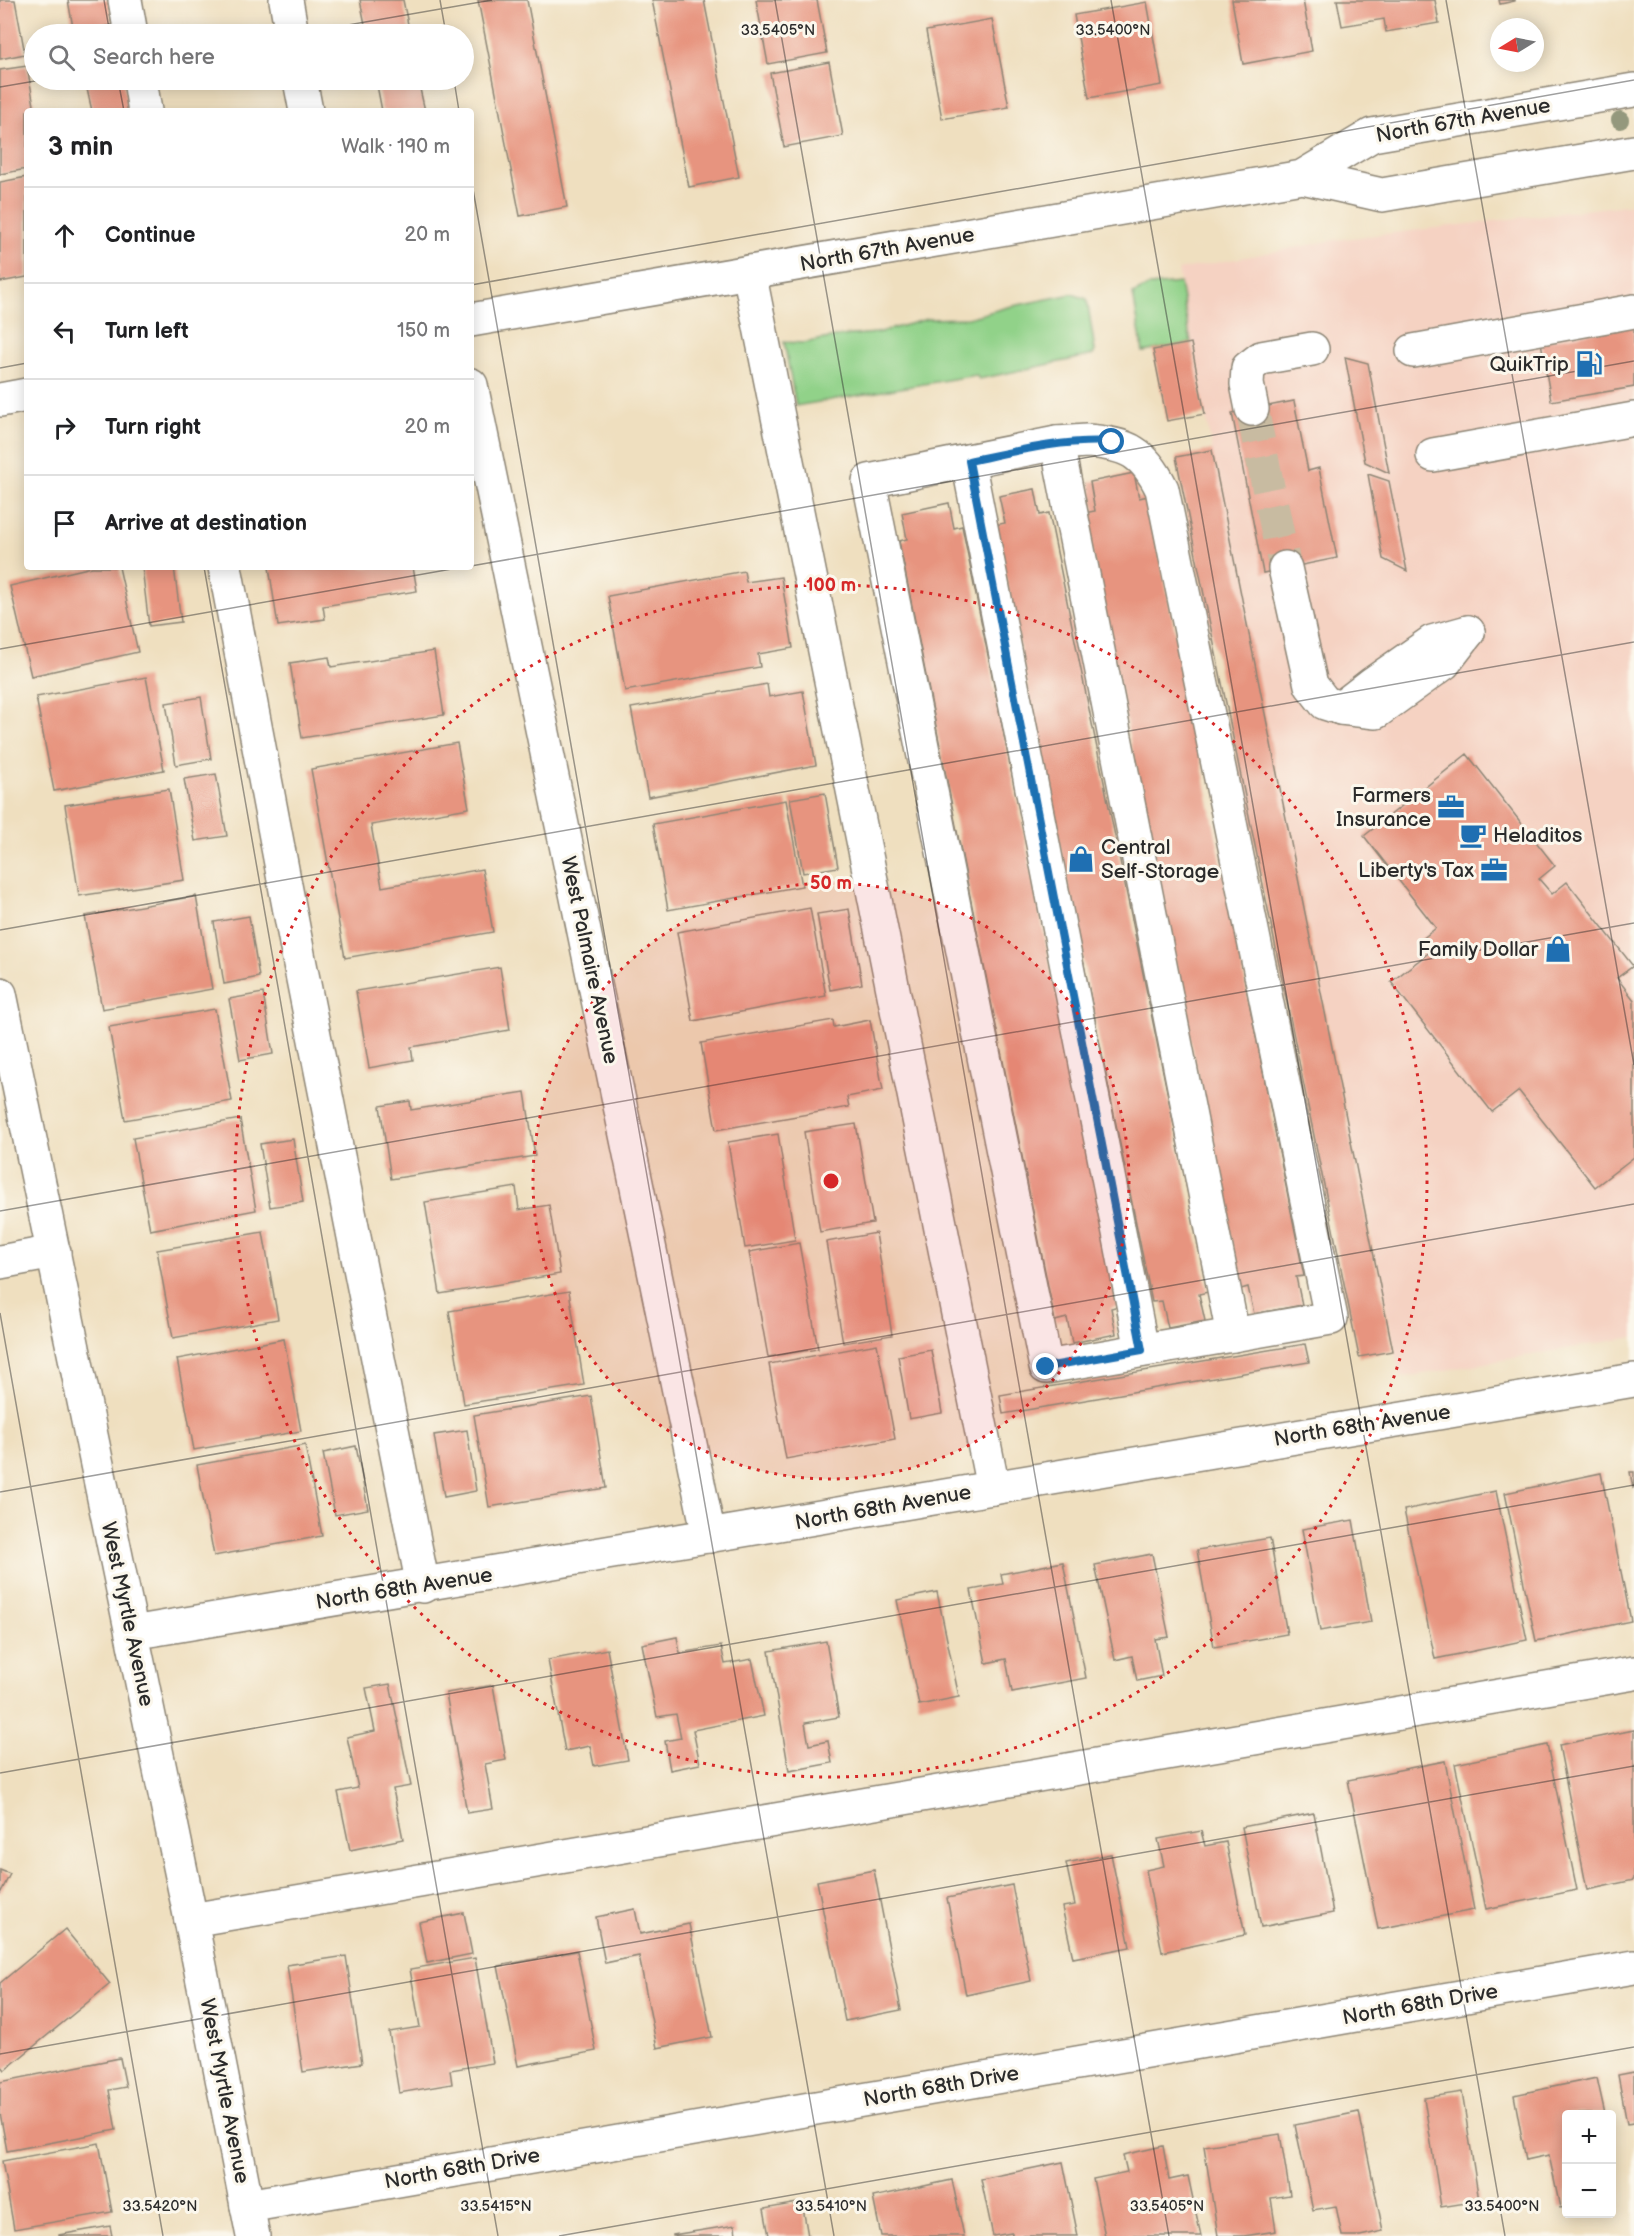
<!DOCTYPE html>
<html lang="en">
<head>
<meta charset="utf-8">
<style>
	body { margin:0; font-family:"Balsamiq Sans",sans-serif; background:#f2f2f2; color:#202124 }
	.controls { position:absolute; right:18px; bottom:18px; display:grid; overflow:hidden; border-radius:6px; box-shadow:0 3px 15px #0003 }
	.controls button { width:54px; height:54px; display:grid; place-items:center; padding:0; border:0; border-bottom:2px solid #e0e0e0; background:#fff; color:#202124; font:30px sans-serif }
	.compass { position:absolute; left:1490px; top:18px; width:54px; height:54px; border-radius:50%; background:#fff; box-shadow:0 3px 15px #0003; rotate:260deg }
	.stop { position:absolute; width:18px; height:18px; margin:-14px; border:4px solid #1f6fb2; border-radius:50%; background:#fff }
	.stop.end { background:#1f6fb2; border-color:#fff; box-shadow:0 2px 6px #0008 }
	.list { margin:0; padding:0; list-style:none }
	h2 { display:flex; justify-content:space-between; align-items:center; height:78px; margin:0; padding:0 24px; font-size:26px }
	h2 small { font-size:20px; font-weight:400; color:#757577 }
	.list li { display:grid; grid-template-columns:39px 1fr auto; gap:18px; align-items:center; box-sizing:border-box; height:96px; padding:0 24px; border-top:2px solid #e0e0e0 }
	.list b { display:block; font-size:22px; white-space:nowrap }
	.list em { font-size:20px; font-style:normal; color:#757577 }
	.icon { flex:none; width:33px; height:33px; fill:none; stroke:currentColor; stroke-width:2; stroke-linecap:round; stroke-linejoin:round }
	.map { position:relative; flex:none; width:1634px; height:2236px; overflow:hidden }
	.search { position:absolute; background:#fff; box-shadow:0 3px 15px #0003; left:24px; top:24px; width:450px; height:66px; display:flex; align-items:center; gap:15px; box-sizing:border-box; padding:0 21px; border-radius:33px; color:#757577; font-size:22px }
	.panel { position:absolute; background:#fff; box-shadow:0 3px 15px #0003; left:24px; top:108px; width:450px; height:462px; border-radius:6px }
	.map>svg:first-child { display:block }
	.built { fill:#f5d2c2 }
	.green { fill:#91d289; stroke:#5e7e5a; stroke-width:1.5 }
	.building { fill:#e7947f }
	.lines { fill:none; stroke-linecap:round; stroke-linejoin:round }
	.minor-tunnel { stroke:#c8bba1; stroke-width:33; stroke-dasharray:33 16; stroke-linecap:butt }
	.minor-casing { stroke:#8d8575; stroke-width:36 }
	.major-casing { stroke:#8d8575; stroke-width:36 }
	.minor { stroke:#fff; stroke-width:33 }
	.major { stroke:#fff; stroke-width:33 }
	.tree { fill:#94987d }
	.route { stroke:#1f6fb2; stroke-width:8 }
	.ticks { fill:none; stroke:#2b2b2b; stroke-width:1.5; stroke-opacity:0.45 }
	.ring { fill:none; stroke:#d62828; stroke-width:3; stroke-dasharray:3 6 }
	.labels { text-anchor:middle; stroke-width:6; stroke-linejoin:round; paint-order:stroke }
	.street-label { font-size:21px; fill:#2b2b2b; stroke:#fbf7ec }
	.poi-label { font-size:21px; fill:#2b2b2b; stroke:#fbf7ec; text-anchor:end }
	.ticks-label { font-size:15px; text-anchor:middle; fill:#2b2b2b; stroke:#fbf7ec; stroke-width:6; stroke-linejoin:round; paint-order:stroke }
	.centre { fill:#d62828; stroke:#fbf7ec; stroke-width:3 }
	.ring-label { font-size:18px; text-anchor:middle; font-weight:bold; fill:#d62828; stroke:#fbf7ec; stroke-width:6; stroke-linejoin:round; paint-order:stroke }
</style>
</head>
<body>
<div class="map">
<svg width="1634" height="2236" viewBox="0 0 1634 2236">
	<rect width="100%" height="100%" fill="#fbf7ec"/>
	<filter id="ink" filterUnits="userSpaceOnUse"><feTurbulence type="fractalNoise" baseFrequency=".0167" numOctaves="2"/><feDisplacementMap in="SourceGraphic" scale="12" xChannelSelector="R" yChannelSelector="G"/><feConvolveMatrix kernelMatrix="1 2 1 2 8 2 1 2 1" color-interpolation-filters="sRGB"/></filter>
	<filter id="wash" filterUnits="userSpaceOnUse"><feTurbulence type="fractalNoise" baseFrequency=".008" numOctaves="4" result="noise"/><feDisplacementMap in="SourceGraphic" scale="24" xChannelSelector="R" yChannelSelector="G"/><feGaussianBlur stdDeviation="1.35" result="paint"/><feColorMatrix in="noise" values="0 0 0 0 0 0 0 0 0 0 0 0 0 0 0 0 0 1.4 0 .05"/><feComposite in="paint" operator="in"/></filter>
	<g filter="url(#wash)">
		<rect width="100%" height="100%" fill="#efdfbf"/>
		<path class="built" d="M1634 204V1337L1400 1378 1212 450 1178 270 1335 240Z"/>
		<g class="green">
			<path d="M1180 283 1191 343 1143 352 1133 294 1149 286Z"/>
			<path d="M1072 294 1087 299 1095 351 1093 355 979 379 976 375 796 406 784 342 803 343 841 336 877 333 927 319 968 318 1008 307Z"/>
		</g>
		<g id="blocks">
			<g class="building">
				<path d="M0 0H15L25 54 0 59Z"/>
				<path d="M68 0H108L112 25 74 33Z"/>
				<path d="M360 0H403L410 34H367Z"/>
				<path d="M478 0H527L567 207 520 216Z"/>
				<path d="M652 0H704L739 177 689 187Z"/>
				<path d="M756 0H817L827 53 768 64Z"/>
				<path d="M1232 0H1303L1312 51 1243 64Z"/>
				<path d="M1337 0H1435L1439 23 1386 32 1384 19 1342 26Z"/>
				<path d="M1499 0H1515V1L1500 4Z"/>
				<path d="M1147 2 1162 85 1089 98 1074 15Z"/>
				<path d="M992 19 1009 107 942 119 926 31Z"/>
				<path d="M829 62 843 136 784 147 770 73Z"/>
				<path d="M27 66 35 111H27V169L0 174V70Z"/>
				<path d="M85 80H123L129 111H92Z"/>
				<path d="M376 80H418L425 111H382Z"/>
				<path d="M27 177V277L0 282V182Z"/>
				<path d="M1634 325V387L1551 401 1541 342Z"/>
				<path d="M1191 343 1205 414 1167 421 1153 350Z"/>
				<path d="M1345 357 1368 363 1389 473 1365 462Z"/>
				<path d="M1294 401 1308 471 1319 468 1337 558 1263 573 1232 413Z"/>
				<path d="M1212 450 1393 1351 1359 1357 1176 457Z"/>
				<path d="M1134 473 1139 498 1148 496 1304 1276 1296 1277 1302 1305 1254 1314 1248 1287 1241 1289 1084 513 1095 511 1090 482Z"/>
				<path d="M1368 474 1389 481 1407 571 1383 559Z"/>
				<path d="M1035 489 1040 515 1049 513 1208 1292 1199 1294 1205 1321 1168 1328 1162 1301 1152 1302 995 525 1005 523 999 496Z"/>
				<path d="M949 503 954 528 962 526 1119 1306 1111 1308 1116 1334 1072 1343 1067 1318 1055 1321 899 541 907 539 902 513Z"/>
				<path d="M92 567H119L138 652 31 676 10 586Z"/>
				<path d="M142 567H174L181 622 149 626Z"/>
				<path d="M269 567H413L417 591 323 606 325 619 278 626Z"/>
				<path d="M744 571 746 582 781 577 793 648 758 654 760 667 625 691 608 596Z"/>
				<path d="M434 651 444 715 302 738 290 663 329 657 331 667Z"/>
				<path d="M146 677 164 770 54 791 36 697Z"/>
				<path d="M767 684 769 697 803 691 816 765 648 797 631 708Z"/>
				<path d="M201 697 211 759 176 765 166 703Z"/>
				<path d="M457 743 469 808 371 825 382 887 482 869 493 932 345 958 311 769Z"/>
				<path d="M1467 754 1555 866 1539 879 1552 894 1567 882 1633 966 1617 978 1634 1000V1157L1595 1187 1519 1091 1492 1112 1391 982 1431 951 1421 940 1436 928 1364 836Z"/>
				<path d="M216 774 227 836 195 841 184 779Z"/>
				<path d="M169 789 184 880 79 896 65 805Z"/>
				<path d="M825 793 838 867 803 873 790 799Z"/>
				<path d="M786 800 802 886 668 910 653 824Z"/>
				<path d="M196 896 212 989 102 1009 85 916Z"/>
				<path d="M810 908 826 996 693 1021 677 932Z"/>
				<path d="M849 909 862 984 830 990 817 914Z"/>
				<path d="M249 916 259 977 224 984 214 922Z"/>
				<path d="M500 967 510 1030 411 1047 413 1060 369 1068 356 991Z"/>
				<path d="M263 993 273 1054 240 1060 229 999Z"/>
				<path d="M215 1009 232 1101 125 1120 109 1027Z"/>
				<path d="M833 1020 834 1027 870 1020 883 1090 847 1097 849 1107 716 1130 701 1043Z"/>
				<path d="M525 1092 535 1156 391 1179 380 1106 410 1101 411 1110Z"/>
				<path d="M240 1119 256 1210 150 1230 133 1138Z"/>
				<path d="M856 1124 873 1223 820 1232 804 1132Z"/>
				<path d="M778 1134 795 1240 745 1248 728 1142Z"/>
				<path d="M293 1139 303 1202 270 1207 260 1144Z"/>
				<path d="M516 1187 519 1210 549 1205 560 1274 440 1294 425 1202Z"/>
				<path d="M263 1232 278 1319 173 1338 157 1250Z"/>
				<path d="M876 1233 892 1335 843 1343 826 1242Z"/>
				<path d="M799 1243 818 1349 768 1357 749 1252Z"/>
				<path d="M569 1291 584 1385 464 1404 449 1311Z"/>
				<path d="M284 1339 301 1431 194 1450 177 1359Z"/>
				<path d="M877 1344 895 1439 786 1459 769 1364Z"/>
				<path d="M1305 1344 1309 1362 1003 1414 1000 1395Z"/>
				<path d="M931 1350 942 1413 909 1419 898 1356Z"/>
				<path d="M591 1396 606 1488 489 1507 474 1415Z"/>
				<path d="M467 1430 476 1491 444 1497 434 1435Z"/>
				<path d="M305 1445 322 1536 214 1556 197 1465Z"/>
				<path d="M356 1446 368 1509 335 1515 323 1453Z"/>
				<path d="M1630 1472H1634V1487L1633 1488Z"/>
				<path d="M1601 1473 1631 1621 1536 1641 1505 1493Z"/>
				<path d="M1496 1491 1527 1640 1435 1659 1404 1510Z"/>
				<path d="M1353 1520 1371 1622 1320 1631 1302 1529Z"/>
				<path d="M1270 1538 1287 1634 1214 1647 1197 1550Z"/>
				<path d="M1152 1554 1169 1637 1155 1639 1162 1676 1137 1681 1132 1656 1115 1660 1095 1565Z"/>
				<path d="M1063 1562 1086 1678 1012 1692 1006 1659 986 1663 971 1590 1003 1584 1001 1574Z"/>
				<path d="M937 1592 959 1697 919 1705 897 1600Z"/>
				<path d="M677 1637 680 1653 721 1646 725 1664 752 1659 764 1716 693 1730 700 1764 670 1770 665 1741 681 1738 676 1714 657 1717 642 1644Z"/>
				<path d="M826 1641 839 1717 805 1723 809 1745 828 1741 832 1763 789 1771 769 1651Z"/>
				<path d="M607 1649 628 1760 594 1766 590 1746 565 1751 548 1660Z"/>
				<path d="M390 1684 411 1786 393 1789 403 1839 350 1850 338 1792 358 1788 347 1737 375 1731 366 1688Z"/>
				<path d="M493 1685 506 1760 485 1764 493 1809 467 1813 446 1693Z"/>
				<path d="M1634 1730V1880L1587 1890 1559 1745Z"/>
				<path d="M1547 1745 1577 1890 1486 1909 1455 1764Z"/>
				<path d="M1445 1761 1474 1910 1378 1929 1348 1780Z"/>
				<path d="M1314 1813 1333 1913 1261 1927 1242 1827Z"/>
				<path d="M1201 1831 1205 1846 1226 1842 1245 1935 1162 1952 1146 1870 1164 1866 1158 1839Z"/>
				<path d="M1111 1854 1130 1947 1073 1958 1062 1907 1075 1905 1066 1863Z"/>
				<path d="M0 1870 10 1874 0 1894Z"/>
				<path d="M874 1870 901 2010 845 2021 817 1881Z"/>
				<path d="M1012 1885 1031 1981 966 1995 947 1898Z"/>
				<path d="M635 1909 640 1934 689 1924 712 2037 657 2048 639 1956 605 1963 596 1917Z"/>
				<path d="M464 1913 472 1954 427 1963 419 1922Z"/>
				<path d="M65 1929 110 1984 5 2070 0 2064V1983Z"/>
				<path d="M577 1951 596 2051 518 2066 498 1966Z"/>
				<path d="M346 1956 362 2063 303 2072 287 1965Z"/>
				<path d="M475 1958 493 2063 450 2070 452 2084 399 2093 389 2032 420 2027 410 1969Z"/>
				<path d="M120 2058 126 2087 109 2090 116 2130 7 2151 0 2113V2082Z"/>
				<path d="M1634 2072V2123L1627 2124 1618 2075Z"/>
				<path d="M1597 2078 1605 2114H1566V2207L1560 2208 1549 2155 1526 2160 1514 2095Z"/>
				<path d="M1462 2092 1479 2201 1441 2207 1424 2098Z"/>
				<path d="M1359 2112 1383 2231 1360 2236H1342L1336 2206 1313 2210 1295 2125Z"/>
				<path d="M1280 2134 1290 2195 1271 2198 1276 2231 1244 2236H1218L1204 2146Z"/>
				<path d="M99 2143 112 2212 14 2229 2 2161Z"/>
				<path d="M1163 2146 1169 2180 1188 2176 1201 2236H1105L1093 2179 1127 2172 1123 2155Z"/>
				<path d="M1063 2162 1078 2236H1012V2233L993 2236 981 2179Z"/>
				<path d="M952 2180 964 2236H881L873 2197Z"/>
				<path d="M802 2202 808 2236H769L764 2209Z"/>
				<path d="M735 2225 736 2236H673V2235Z"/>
				<path d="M110 2226 112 2236H59V2235Z"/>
			</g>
		</g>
	</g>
	<g filter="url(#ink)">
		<use href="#blocks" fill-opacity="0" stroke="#8d8575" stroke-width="1.5"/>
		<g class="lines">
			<path class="minor-tunnel" d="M1252 409 1285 568"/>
			<defs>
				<g id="minor">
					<path d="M125 0 131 34"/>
					<path d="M286 0 292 34"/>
					<path d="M140 80 145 111"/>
					<path d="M300 80 306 111"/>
					<path d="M749 272 993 1488"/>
					<path d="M1413 351 1634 311"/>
					<path d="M471 385 709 1536"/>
					<path d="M1252 409 1247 384 1248 368 1261 358 1312 349"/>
					<path d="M1087 441C1128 444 1144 452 1162 489L1331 1318 1046 1367 869 481 1057 443Z"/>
					<path d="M1057 443 1233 1335"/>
					<path d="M1433 455 1634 419"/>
					<path d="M968 461 1142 1350"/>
					<path d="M225 567 299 959 423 1586"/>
					<path d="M1285 568 1311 685 1325 703 1341 708 1376 712 1444 663 1468 632"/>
					<path d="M1341 708 1372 684 1432 642 1468 632"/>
					<path d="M0 994 191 1920 253 2236"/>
					<path d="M0 1262 54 1252"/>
					<path d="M132 1633 1634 1380"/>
					<path d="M191 1920 1634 1673"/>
					<path d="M247 2206 1634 1967"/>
				</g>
				<g id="major">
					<path d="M1302 177 1382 195 1634 152"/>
					<path d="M471 320 1302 177 1372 135 1634 90"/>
					<path d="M0 400 27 395"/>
				</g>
			</defs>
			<use href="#minor" class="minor-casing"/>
			<use href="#major" class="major-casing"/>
			<use href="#minor" class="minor"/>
			<use href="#major" class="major"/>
		</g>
		<circle class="tree" cx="1620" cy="120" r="9"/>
	</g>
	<g class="lines" filter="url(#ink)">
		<path class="route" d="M1046 1367 1142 1350 969 461C1016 451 1063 439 1112 442"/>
	</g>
	<path class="ticks" d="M104 0 110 34M440 0 446 34M775 0 1169 2236M1111 0 1505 2236M1446 0 1634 1065M296 34 492 0M118 80 124 111M454 80 459 111M0 87 41 80M471 178 834 2236M471 285 1634 80M0 368 27 363M471 566 1634 361M204 567 498 2236M0 649 463 567M0 930 1634 642M0 1211 1634 923M0 1313 163 2236M0 1492 1634 1204M0 1773 1634 1485M0 2054 1634 1766M559 2236 1634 2047"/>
	<circle cx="831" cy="1181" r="298" fill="#d62828" fill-opacity=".12"/>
	<g class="ring">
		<circle cx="831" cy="1181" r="298"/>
		<circle cx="831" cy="1181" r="596"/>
	</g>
	<defs>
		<symbol id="fuel-bare" viewBox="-9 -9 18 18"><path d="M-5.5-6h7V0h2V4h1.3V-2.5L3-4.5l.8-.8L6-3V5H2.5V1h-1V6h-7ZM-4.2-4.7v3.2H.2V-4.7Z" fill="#1f6fb2" stroke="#fbf7ec" stroke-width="2.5" paint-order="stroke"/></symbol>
		<symbol id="office-bare" viewBox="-9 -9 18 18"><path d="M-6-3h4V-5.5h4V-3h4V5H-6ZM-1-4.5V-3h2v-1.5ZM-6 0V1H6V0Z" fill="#1f6fb2" stroke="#fbf7ec" stroke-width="2.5" paint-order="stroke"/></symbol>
		<symbol id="cafe-bare" viewBox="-9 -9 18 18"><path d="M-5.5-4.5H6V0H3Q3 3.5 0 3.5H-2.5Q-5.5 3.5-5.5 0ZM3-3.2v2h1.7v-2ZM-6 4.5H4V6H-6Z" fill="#1f6fb2" stroke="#fbf7ec" stroke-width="2.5" paint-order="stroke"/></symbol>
		<symbol id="shop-bare" viewBox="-9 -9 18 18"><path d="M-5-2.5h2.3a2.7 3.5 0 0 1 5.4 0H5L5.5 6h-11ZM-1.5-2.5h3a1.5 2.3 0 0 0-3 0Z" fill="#1f6fb2" stroke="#fbf7ec" stroke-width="2.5" paint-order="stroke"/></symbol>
	</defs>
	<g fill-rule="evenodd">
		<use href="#fuel-bare" x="1570" y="345" width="38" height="38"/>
		<use href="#office-bare" x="1432" y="788" width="38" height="38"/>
		<use href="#cafe-bare" x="1454" y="816" width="38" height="38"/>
		<use href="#shop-bare" x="1062" y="840" width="38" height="38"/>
		<use href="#office-bare" x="1475" y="851" width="38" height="38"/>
		<use href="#shop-bare" x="1539" y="930" width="38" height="38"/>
	</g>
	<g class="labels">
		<g class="street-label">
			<text transform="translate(1463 120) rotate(-10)" y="7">North 67th Avenue</text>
			<text transform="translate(887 249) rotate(-10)" y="7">North 67th Avenue</text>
			<text transform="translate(590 960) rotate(78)" y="7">West Palmaire Avenue</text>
			<text transform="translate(1362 1425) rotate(-9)" y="7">North 68th Avenue</text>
			<text transform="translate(883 1507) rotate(-10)" y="7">North 68th Avenue</text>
			<text transform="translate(404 1588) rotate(-9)" y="7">North 68th Avenue</text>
			<text transform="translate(128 1614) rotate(78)" y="7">West Myrtle Avenue</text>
			<text transform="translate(1420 2004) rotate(-10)" y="7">North 68th Drive</text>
			<text transform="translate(941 2086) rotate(-10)" y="7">North 68th Drive</text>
			<text transform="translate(225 2091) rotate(79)" y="7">West Myrtle Avenue</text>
			<text transform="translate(462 2168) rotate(-10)" y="7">North 68th Drive</text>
		</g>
		<g class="poi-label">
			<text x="1569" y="371">QuikTrip</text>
			<text x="1431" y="802">Farmers<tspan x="1431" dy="24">Insurance</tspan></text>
			<text x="1493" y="842" text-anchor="start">Heladitos</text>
			<text x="1101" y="854" text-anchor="start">Central<tspan x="1101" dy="24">Self-Storage</tspan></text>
			<text x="1474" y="877">Liberty's Tax</text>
			<text x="1538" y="956">Family Dollar</text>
		</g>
	</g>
	<g class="ticks-label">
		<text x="778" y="35">33.5405°N</text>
		<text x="1113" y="35">33.5400°N</text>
		<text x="160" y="2211">33.5420°N</text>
		<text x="496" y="2211">33.5415°N</text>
		<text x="831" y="2211">33.5410°N</text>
		<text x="1167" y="2211">33.5405°N</text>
		<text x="1502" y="2211">33.5400°N</text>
	</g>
	<circle cx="831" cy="1181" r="9" class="centre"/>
	<g class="ring-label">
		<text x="831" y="591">100 m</text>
		<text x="831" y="889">50 m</text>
	</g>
</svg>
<div class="controls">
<button>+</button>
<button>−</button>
</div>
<svg class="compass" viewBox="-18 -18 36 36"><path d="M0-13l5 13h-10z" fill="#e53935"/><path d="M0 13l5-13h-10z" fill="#757577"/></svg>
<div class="stop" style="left:1112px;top:442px"></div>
<div class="stop end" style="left:1046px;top:1367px"></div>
<div class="search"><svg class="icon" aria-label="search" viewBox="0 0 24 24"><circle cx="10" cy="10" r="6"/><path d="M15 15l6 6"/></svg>Search here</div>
<section class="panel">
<h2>3 min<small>Walk · 190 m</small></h2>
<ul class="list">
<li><svg class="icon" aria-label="ahead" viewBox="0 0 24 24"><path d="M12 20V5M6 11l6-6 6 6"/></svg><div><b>Continue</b></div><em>20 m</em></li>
<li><svg class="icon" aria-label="left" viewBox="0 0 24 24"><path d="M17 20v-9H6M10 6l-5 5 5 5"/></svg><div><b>Turn left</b></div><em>150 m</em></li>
<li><svg class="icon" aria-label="right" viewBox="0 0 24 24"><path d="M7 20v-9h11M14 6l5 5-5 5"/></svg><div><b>Turn right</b></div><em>20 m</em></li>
<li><svg class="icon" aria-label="arrive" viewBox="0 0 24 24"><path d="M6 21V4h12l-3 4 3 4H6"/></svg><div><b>Arrive at destination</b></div></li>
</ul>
</section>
</div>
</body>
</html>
